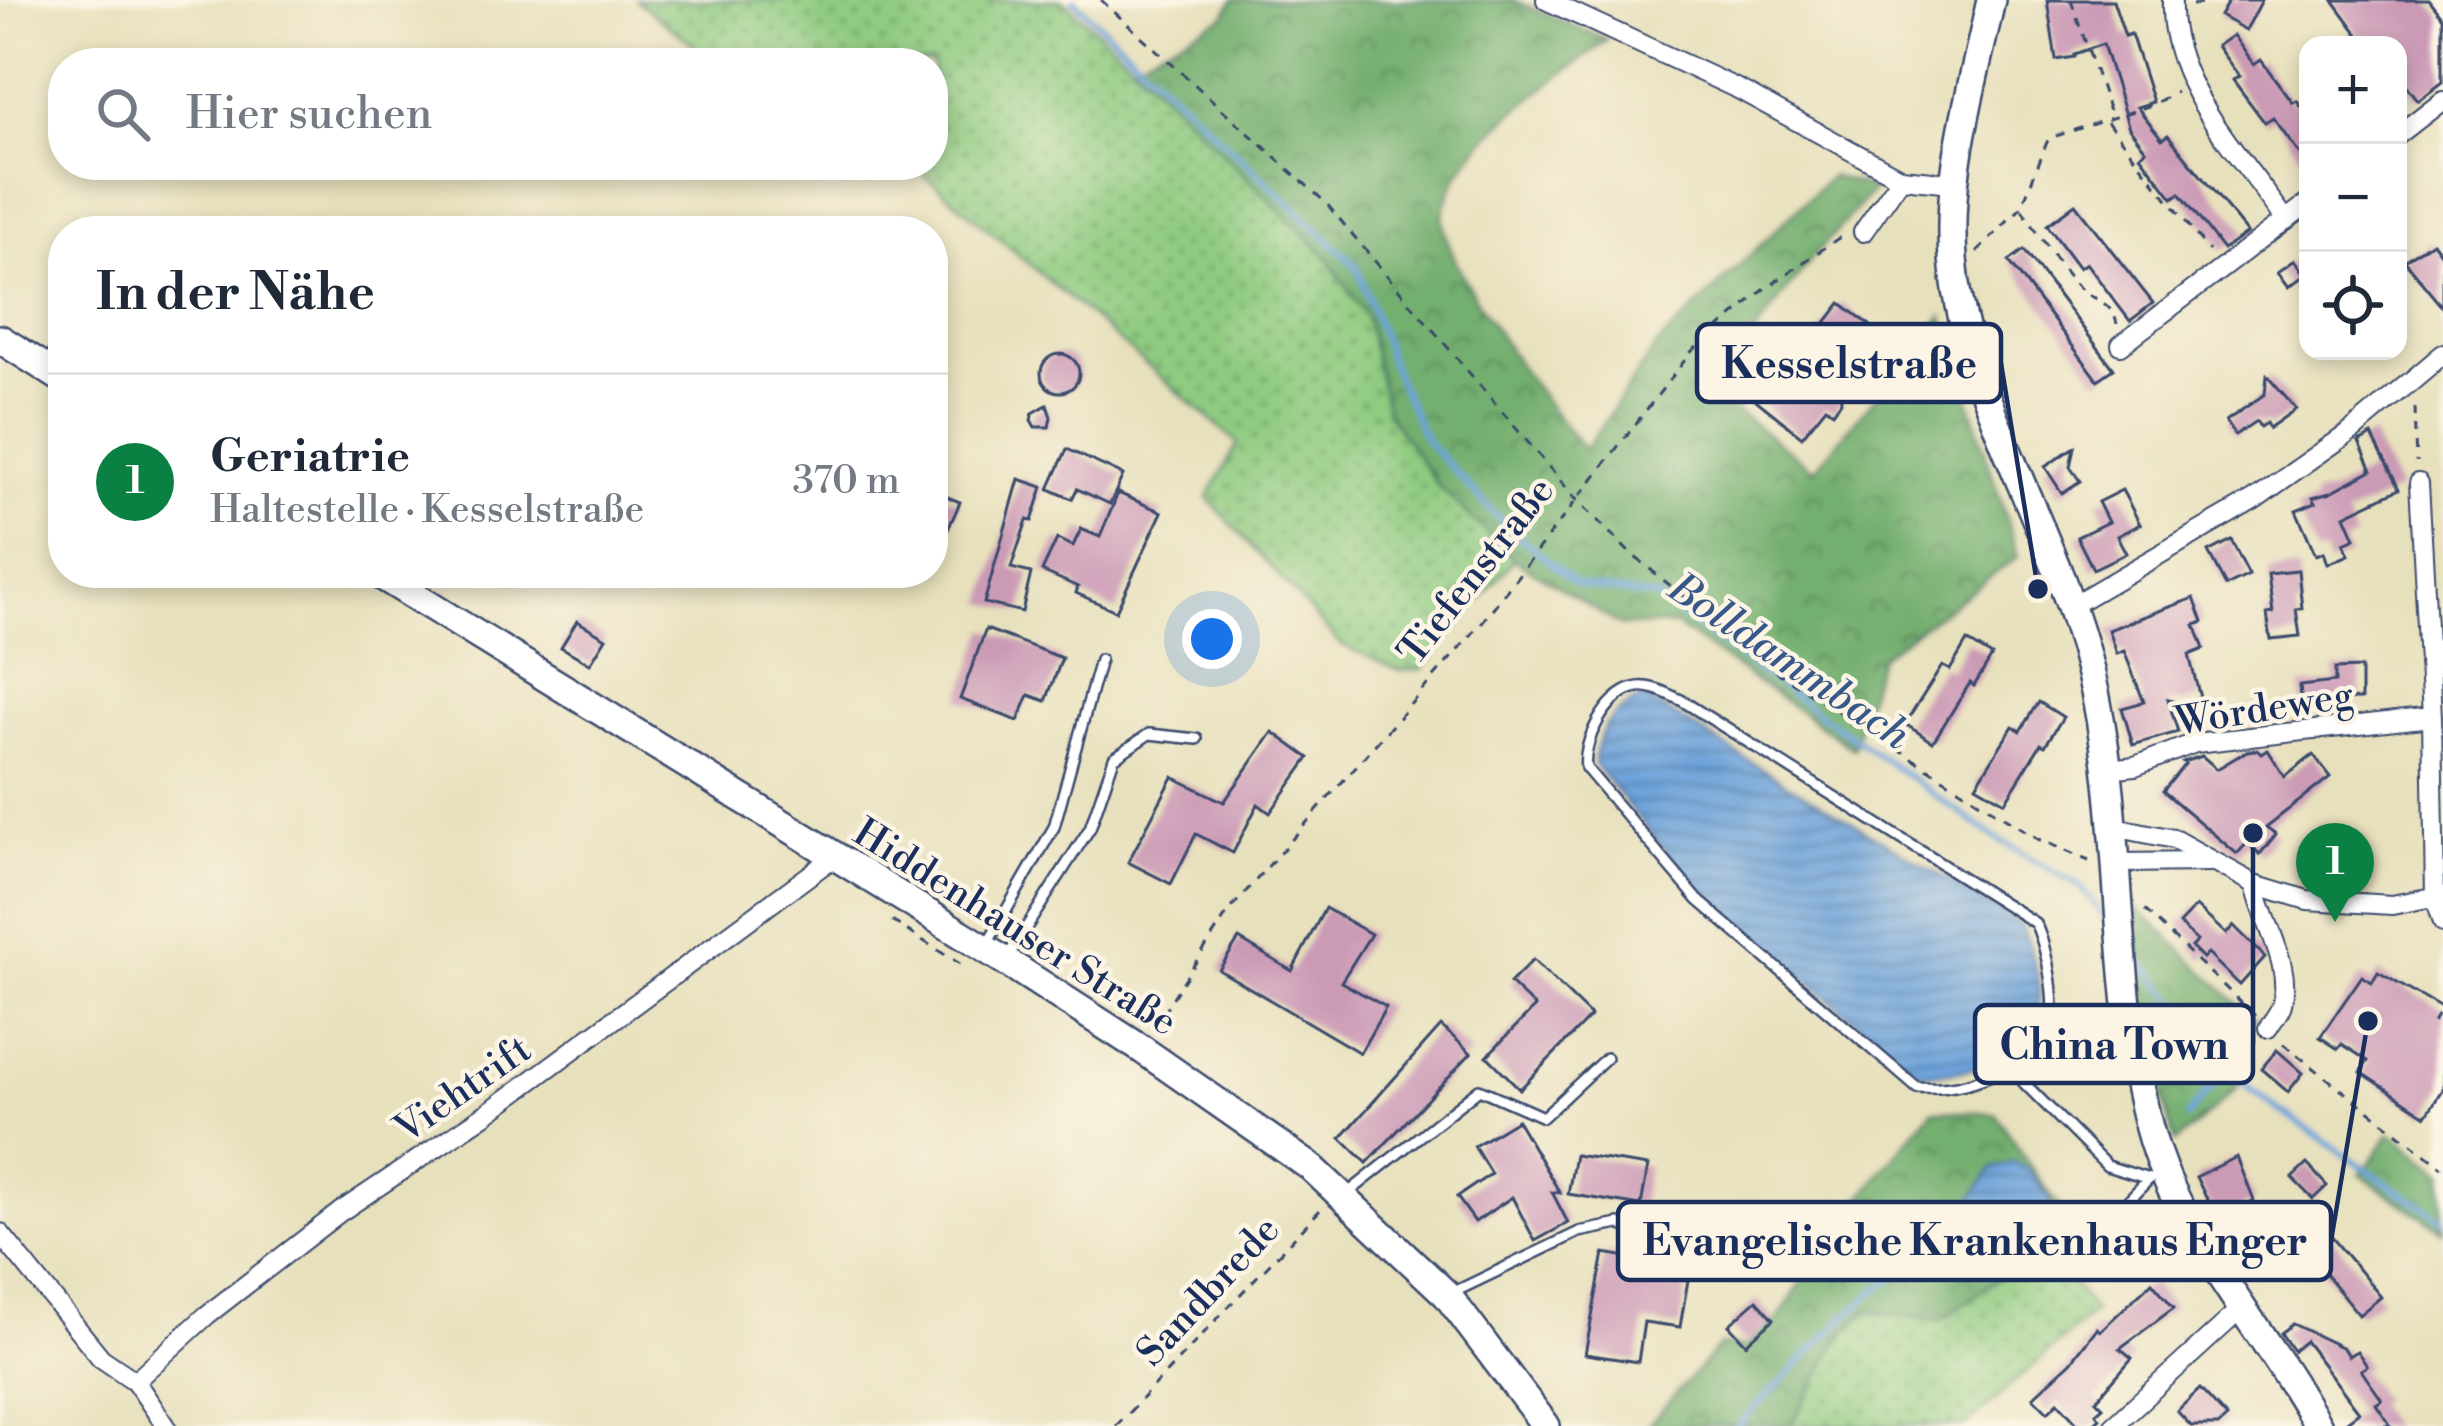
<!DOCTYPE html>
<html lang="de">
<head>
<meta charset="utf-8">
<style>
	body { margin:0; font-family:"Libre Bodoni",serif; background:#f6f6f7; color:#1f2937 }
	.controls { position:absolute; right:36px; top:36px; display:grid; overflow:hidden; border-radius:24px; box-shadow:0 6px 18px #0003 }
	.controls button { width:108px; height:108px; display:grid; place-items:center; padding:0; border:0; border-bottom:3px solid #e0e1e3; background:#fff; color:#1f2937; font:60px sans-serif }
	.you { position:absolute; left:1212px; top:639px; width:42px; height:42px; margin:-30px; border:9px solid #fff; border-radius:50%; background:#1a73e8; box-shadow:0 0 0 18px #1a73e833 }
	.badge { display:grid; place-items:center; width:78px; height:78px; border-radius:50%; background:#0b8043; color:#fff; font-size:39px; font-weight:700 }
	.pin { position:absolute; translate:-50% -99px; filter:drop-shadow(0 3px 6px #0008) }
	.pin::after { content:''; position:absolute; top:63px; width:42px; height:36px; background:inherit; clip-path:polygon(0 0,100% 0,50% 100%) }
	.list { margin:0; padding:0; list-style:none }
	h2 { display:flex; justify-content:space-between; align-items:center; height:156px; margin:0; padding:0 48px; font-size:51px }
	h2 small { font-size:39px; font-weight:400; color:#747a83 }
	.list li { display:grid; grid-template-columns:78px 1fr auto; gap:36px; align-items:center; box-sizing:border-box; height:216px; padding:0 48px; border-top:3px solid #e0e1e3 }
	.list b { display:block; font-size:45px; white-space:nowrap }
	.list p { margin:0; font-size:39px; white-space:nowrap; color:#747a83 }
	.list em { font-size:39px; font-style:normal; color:#747a83 }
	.icon { flex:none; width:66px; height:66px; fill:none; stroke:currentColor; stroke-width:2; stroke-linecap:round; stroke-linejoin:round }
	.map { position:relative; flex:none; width:2443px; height:1426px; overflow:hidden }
	.search { position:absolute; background:#fff; box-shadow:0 6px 18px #0003; left:48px; top:48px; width:900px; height:132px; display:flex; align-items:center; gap:30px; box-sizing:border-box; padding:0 42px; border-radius:48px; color:#747a83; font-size:45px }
	.panel { position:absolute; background:#fff; box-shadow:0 6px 18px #0003; left:48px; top:216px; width:900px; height:372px; border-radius:48px }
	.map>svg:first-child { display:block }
	.grass { fill:url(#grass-dots); stroke:#557d6f; stroke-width:3 }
	.forest { fill:url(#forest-crowns); stroke:#476f66; stroke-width:3 }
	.water { fill:url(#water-rules); stroke:#44699c; stroke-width:3 }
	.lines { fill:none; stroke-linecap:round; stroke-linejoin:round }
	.stream { stroke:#6da3da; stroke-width:6 }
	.building { fill:#cb9ab5 }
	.lane-casing { stroke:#3a4a6c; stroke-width:14 }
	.street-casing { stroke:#3a4a6c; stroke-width:22 }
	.secondary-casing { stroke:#3a4a6c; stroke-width:32 }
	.path { stroke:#3a4a6c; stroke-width:3; stroke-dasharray:9 9; stroke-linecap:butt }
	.lane { stroke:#fff; stroke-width:9 }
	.street { stroke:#fff; stroke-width:18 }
	.secondary { stroke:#fff; stroke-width:27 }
	.labels { text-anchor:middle; stroke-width:9; stroke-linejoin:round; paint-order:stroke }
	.street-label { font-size:39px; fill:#1b2f5e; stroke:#fcf5e5 }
	.water-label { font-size:42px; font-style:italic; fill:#385889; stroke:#fcf5e5 }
	.leader { fill:none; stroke:#1b2f5e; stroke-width:4.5 }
	.callout-dot { fill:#1b2f5e; stroke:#fcf5e5; stroke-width:4.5 }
	.callout { fill:#fcf5e5; stroke:#1b2f5e; stroke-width:4.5 }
	.callout-label { font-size:42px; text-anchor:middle; font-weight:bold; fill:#1b2f5e }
</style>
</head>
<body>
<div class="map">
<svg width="2443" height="1426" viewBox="0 0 2443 1426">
	<defs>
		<pattern id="grass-dots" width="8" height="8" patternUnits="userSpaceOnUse" patternTransform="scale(3)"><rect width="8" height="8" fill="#8fcb80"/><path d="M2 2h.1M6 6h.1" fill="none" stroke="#74a56c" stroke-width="1.8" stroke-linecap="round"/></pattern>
		<pattern id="forest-crowns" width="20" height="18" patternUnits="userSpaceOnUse" patternTransform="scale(3)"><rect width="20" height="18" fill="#73af6e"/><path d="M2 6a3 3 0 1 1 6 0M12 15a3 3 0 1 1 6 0" fill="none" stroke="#5e8f5e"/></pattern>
		<pattern id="water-rules" width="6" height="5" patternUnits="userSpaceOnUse" patternTransform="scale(3)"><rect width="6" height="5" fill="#6da3da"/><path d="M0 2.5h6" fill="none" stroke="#5985b4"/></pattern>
	</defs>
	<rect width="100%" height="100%" fill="#fcf5e5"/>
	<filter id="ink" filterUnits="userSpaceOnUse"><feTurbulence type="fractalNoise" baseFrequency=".00833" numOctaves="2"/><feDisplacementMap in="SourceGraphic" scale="24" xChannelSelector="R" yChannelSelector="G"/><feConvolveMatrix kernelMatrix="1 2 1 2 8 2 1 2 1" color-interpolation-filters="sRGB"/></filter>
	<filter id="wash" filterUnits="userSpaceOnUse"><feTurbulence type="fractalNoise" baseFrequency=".004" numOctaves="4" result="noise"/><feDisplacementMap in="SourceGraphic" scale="48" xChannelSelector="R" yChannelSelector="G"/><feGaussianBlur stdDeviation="2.7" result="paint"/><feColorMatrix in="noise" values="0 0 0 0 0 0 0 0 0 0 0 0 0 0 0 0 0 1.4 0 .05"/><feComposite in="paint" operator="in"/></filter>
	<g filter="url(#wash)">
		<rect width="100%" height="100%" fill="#e7e0bc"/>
		<g class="grass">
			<path d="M636 0H1063L1132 63 1328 258 1366 317 1387 412 1439 487 1514 559 1422 669 1400 671 1340 644 1208 498 1238 443 913 165H933V63H707L704 53Z"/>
			<path d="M2050 1252 2094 1312 1965 1426H1790L1840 1338 1865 1312 1942 1320 2011 1268Z"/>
		</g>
		<g class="forest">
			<path d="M1233 0H1512L1607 40C1555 82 1486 122 1454 183 1450 191 1443 208 1443 217 1443 269 1549 410 1585 450L1655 348 1831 176 1874 189 1812 258 1710 391 1814 470 1943 316 2018 557 1879 657 1853 748 1675 625 1621 626 1514 559 1439 487 1387 412 1366 317 1328 258 1132 63 1225 16Z"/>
			<path d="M2136 906 2255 1021 2230 1054 2238 1087 2175 1143C2150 1065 2142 988 2136 906Z"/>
			<path d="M1932 1110 1995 1113 2076 1232 2050 1252 2011 1268 1942 1320 1864 1312 1840 1338 1790 1426H1647L1720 1345 1747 1347 1779 1318 1832 1234Z"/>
			<path d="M2391 1133 2443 1173V1232L2361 1174Z"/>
		</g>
		<g class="water">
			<path d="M1643 697 2020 923C2066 1021 2026 1075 1919 1073L1730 917 1659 843 1594 764C1597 728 1611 713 1643 697Z"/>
			<path d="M2014 1162 2031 1172 2051 1201 2011 1240 1972 1251 1951 1230 1992 1169Z"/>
		</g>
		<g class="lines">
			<g class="stream">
				<path d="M1074 0 1357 267 1394 372 1426 441 1501 521 1577 585 1656 598 1994 837 2079 886 2108 921"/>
				<path d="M2132 950 2252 1091 2443 1221"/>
				<path d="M2187 1117 2229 1064"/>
				<path d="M1737 1426 1851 1311 1956 1227"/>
			</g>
		</g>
		<g id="blocks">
			<g class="building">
				<path d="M2047 0H2113L2125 36 2131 34 2153 102 2137 107 2162 139 2168 135 2247 233 2223 250 2180 193 2173 198 2140 155 2146 150 2129 128 2103 44 2074 54V57L2056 60Z"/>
				<path d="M2229 0H2262L2246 30 2220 16Z"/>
				<path d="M2333 0H2429L2443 18V81L2418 100 2398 74V45H2366Z"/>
				<path d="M2233 35 2254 65 2261 60 2293 103 2297 101 2308 116V166L2273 118 2265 123 2233 80 2239 76 2217 46Z"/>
				<path d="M2075 204 2153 303 2130 321 2086 263 2079 268 2047 225Z"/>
				<path d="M2432 242 2443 257V307L2405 261Z"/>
				<path d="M2024 250 2114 369 2098 380 2009 261Z"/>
				<path d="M2295 260 2306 275 2289 287 2278 272Z"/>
				<path d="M1841 303 1870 325 1829 377 1840 386 1841 401 1833 412 1826 407 1802 437 1741 388 1766 357 1786 374Z"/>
				<circle cx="1060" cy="373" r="19"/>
				<path d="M2267 376 2296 409 2269 428 2266 423 2260 427 2256 421 2235 435 2226 421 2265 394Z"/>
				<path d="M1047 405 1051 417 1049 427H1035L1031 420 1033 413Z"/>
				<path d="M2372 435 2399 489 2345 515 2355 538 2344 543 2349 555 2328 564 2324 552 2316 555 2296 510 2316 502 2313 497 2331 492 2372 470 2359 442Z"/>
				<path d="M2074 447 2070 467 2080 481 2062 493 2045 467Z"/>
				<path d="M1067 449 1123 475 1110 504 1077 489 1072 499 1049 489Z"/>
				<path d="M1019 479 1043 487 1032 521 1027 520 1011 568 1031 573 1022 612 984 603Z"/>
				<path d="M2122 490 2140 524 2117 536 2126 553 2093 569 2077 537 2108 522 2098 502Z"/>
				<path d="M933 491 960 502 933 564Z"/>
				<path d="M1118 493 1162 512 1116 611 1076 593 1078 587 1042 571 1057 539 1073 546 1081 529 1100 537Z"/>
				<path d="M2231 540 2249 575 2226 586 2208 552Z"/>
				<path d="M2298 570 2302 608 2296 609 2300 636 2271 639 2267 613 2273 612 2268 573Z"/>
				<path d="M2194 598 2203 622 2195 625 2204 649 2189 655 2200 698 2179 703 2168 700 2178 732 2133 745 2122 708 2144 702 2124 651 2116 654 2108 630Z"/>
				<path d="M577 621 606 638 590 664 561 647Z"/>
				<path d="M986 629 1062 658 1046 701 1029 695 1018 721 960 699Z"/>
				<path d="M1967 641 1992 656 1974 686 1970 683 1933 742 1905 724 1942 666 1950 670Z"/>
				<path d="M2361 668V699L2322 700V704L2302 706 2300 686 2335 682V669Z"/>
				<path d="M2039 702 2063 717 2045 746 2041 744 2005 802 1976 785 2013 726 2021 731Z"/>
				<path d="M1273 732 1309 758 1270 813 1258 804 1233 853 1196 834 1171 884 1128 862 1173 777 1224 802Z"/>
				<path d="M2258 750 2262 754 2268 750 2285 777 2313 755 2330 777 2266 827 2276 834 2260 854 2247 843 2237 854 2163 791 2185 764 2183 762 2202 756 2217 769 2247 751Z"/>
				<path d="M2196 906 2226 934 2234 926 2265 957 2240 985 2208 954 2203 959 2191 947 2197 941 2179 924Z"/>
				<path d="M1325 908 1371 934 1341 982 1386 1007 1360 1053 1219 970 1239 939 1292 971Z"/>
				<path d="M1533 960 1591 1016 1520 1089 1487 1056 1535 1007 1510 983Z"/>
				<path d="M2378 972 2443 1009V1088L2426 1115 2361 1072 2368 1061 2342 1044 2338 1049 2320 1037 2362 976 2372 982Z"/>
				<path d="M1441 1026 1471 1053 1367 1163 1341 1138Z"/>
				<path d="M2277 1050 2303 1073 2288 1092 2261 1069Z"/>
				<path d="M1517 1120 1560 1193 1552 1192 1568 1223 1535 1241 1512 1197 1475 1222 1457 1197 1491 1174 1474 1146Z"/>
				<path d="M1575 1155 1648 1166 1641 1206 1568 1194Z"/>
				<path d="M2237 1157 2254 1201 2217 1219 2196 1177Z"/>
				<path d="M2307 1164 2327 1186 2313 1199 2292 1178Z"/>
				<path d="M2321 1224 2381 1297 2359 1315 2299 1242Z"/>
				<path d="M1604 1253 1650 1261 1648 1274 1688 1280 1680 1327 1644 1322 1638 1362 1585 1354Z"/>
				<path d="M2152 1282 2174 1308 2120 1348 2132 1358 2096 1400 2103 1407 2096 1413 2100 1418 2091 1426H2080L2058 1402 2048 1412 2033 1397 2071 1362 2097 1328 2100 1331Z"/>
				<path d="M1757 1300 1774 1319 1746 1344 1729 1325Z"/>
				<path d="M2293 1324 2343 1348 2348 1356 2357 1351 2367 1366 2361 1370 2382 1400 2376 1404 2391 1426H2340L2359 1412 2305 1341 2293 1351 2281 1333Z"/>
				<path d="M2200 1389 2227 1418 2218 1426H2191L2177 1411Z"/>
			</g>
		</g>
	</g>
	<g filter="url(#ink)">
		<use href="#blocks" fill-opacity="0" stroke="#3a4a6c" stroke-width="3"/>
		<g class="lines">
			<defs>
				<g id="lane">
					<path d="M987 944 1054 827 1100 660"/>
					<path d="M1008 956 1090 828 1114 758 1149 734 1197 739"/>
					<path d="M2008 1067C2020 1058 2037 1049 2046 1036 2061 1014 2047 946 2035 923L1681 700C1667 694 1649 683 1634 688 1606 695 1582 742 1586 768L1698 900 1917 1088C1952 1090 1977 1083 2008 1067L2107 1166 2149 1179"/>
					<path d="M1348 1193 1479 1089 1543 1117 1606 1058"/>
					<path d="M2061 1252 2113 1216 2149 1179"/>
					<path d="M1452 1293 1579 1232 1619 1224 1665 1242"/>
				</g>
				<g id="street">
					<path d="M1546 0 1740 90 1901 178 1953 183"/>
					<path d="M2172 0C2168 83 2241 156 2286 220"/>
					<path d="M2398 135 2443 100"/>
					<path d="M1863 232 1901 178"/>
					<path d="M2121 345 2308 203"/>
					<path d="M2419 483 2432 717 2435 897 2443 922"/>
					<path d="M2071 606 2255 499 2353 430 2443 354"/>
					<path d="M2108 769 2135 766 2195 743 2432 717"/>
					<path d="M2114 827 2174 839 2255 884 2307 900 2392 905 2443 895"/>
					<path d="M2115 863 2212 862"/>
					<path d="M2255 884C2262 921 2293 965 2282 1004 2280 1012 2272 1021 2268 1028"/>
					<path d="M0 1233 101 1358 135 1381 166 1426"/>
					<path d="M135 1381 207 1315 340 1212 486 1114 834 857"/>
					<path d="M2113 1426 2241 1309"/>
				</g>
				<g id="secondary">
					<path d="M1991 0C1972 90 1942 184 1955 277 1975 417 2057 535 2090 670 2127 821 2109 977 2149 1128 2179 1240 2263 1326 2318 1426"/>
					<path d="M0 339 63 379"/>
					<path d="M377 573 1005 961 1140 1048 1312 1168 1447 1295 1546 1426"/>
				</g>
			</defs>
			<use href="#lane" class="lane-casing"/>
			<use href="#street" class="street-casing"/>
			<use href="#secondary" class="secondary-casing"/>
			<g class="path">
				<path d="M1101 0 1325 202 1575 498 1630 553 1780 674 2038 839 2089 861"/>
				<path d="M2071 0 2111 117"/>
				<path d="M2192 5 2205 4 2207 0"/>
				<path d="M2107 122 2209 251"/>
				<path d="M2022 210C2037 230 2065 277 2083 291 2099 303 2112 302 2117 324"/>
				<path d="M1977 252 2021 208 2047 142 2053 137 2152 105 2176 92"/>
				<path d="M2415 407 2417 463"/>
				<path d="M336 573 355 585"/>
				<path d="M2145 910 2255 1016"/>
				<path d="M892 921 960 964"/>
				<path d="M2433 1023 2443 1006"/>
				<path d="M1153 1028 1229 911 1479 626 1692 351 1765 289 1843 235"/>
				<path d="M2283 1044 2443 1168"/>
				<path d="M1116 1426 1321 1209"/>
			</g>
			<use href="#lane" class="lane"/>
			<use href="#street" class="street"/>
			<use href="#secondary" class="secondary"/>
		</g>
	</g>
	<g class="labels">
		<g class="street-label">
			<text transform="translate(1475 570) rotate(-52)" y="14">Tiefenstraße</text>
			<text transform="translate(2264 707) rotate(-9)" y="14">Wördeweg</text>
			<text transform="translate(1016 926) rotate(32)" y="14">Hiddenhauser Straße</text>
			<text transform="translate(462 1088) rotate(-35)" y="14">Viehtrift</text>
			<text transform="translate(1207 1290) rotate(-47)" y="14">Sandbrede</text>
		</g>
		<g class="water-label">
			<text transform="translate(1790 660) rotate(34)" y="15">Bolldammbach</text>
		</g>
	</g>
	<path class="leader" d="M2038 589L2001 363M2253 833L2253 1044M2368 1021L2331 1241"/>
	<g class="callout-dot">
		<circle cx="2038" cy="589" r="12"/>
		<circle cx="2253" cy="833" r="12"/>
		<circle cx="2368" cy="1021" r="12"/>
	</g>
	<g class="callout">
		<rect x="1697" y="324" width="304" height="78" rx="12"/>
		<rect x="1975" y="1005" width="278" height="78" rx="12"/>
		<rect x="1618" y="1202" width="713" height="78" rx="12"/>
	</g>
	<g class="callout-label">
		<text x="1849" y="378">Kesselstraße</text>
		<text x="2114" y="1059">China Town</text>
		<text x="1975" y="1255">Evangelische Krankenhaus Enger</text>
	</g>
</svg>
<div class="controls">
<button>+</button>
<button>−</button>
<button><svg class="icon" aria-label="locate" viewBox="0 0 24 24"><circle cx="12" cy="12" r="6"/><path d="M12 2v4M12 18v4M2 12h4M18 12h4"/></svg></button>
</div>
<div class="you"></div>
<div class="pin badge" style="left:2335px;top:922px">1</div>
<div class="search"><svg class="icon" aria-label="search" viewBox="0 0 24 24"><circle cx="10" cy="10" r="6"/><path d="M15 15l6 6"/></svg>Hier suchen</div>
<section class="panel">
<h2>In der Nähe<small></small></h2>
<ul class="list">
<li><span class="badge">1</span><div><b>Geriatrie</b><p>Haltestelle · Kesselstraße</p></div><em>370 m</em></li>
</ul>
</section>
</div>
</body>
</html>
